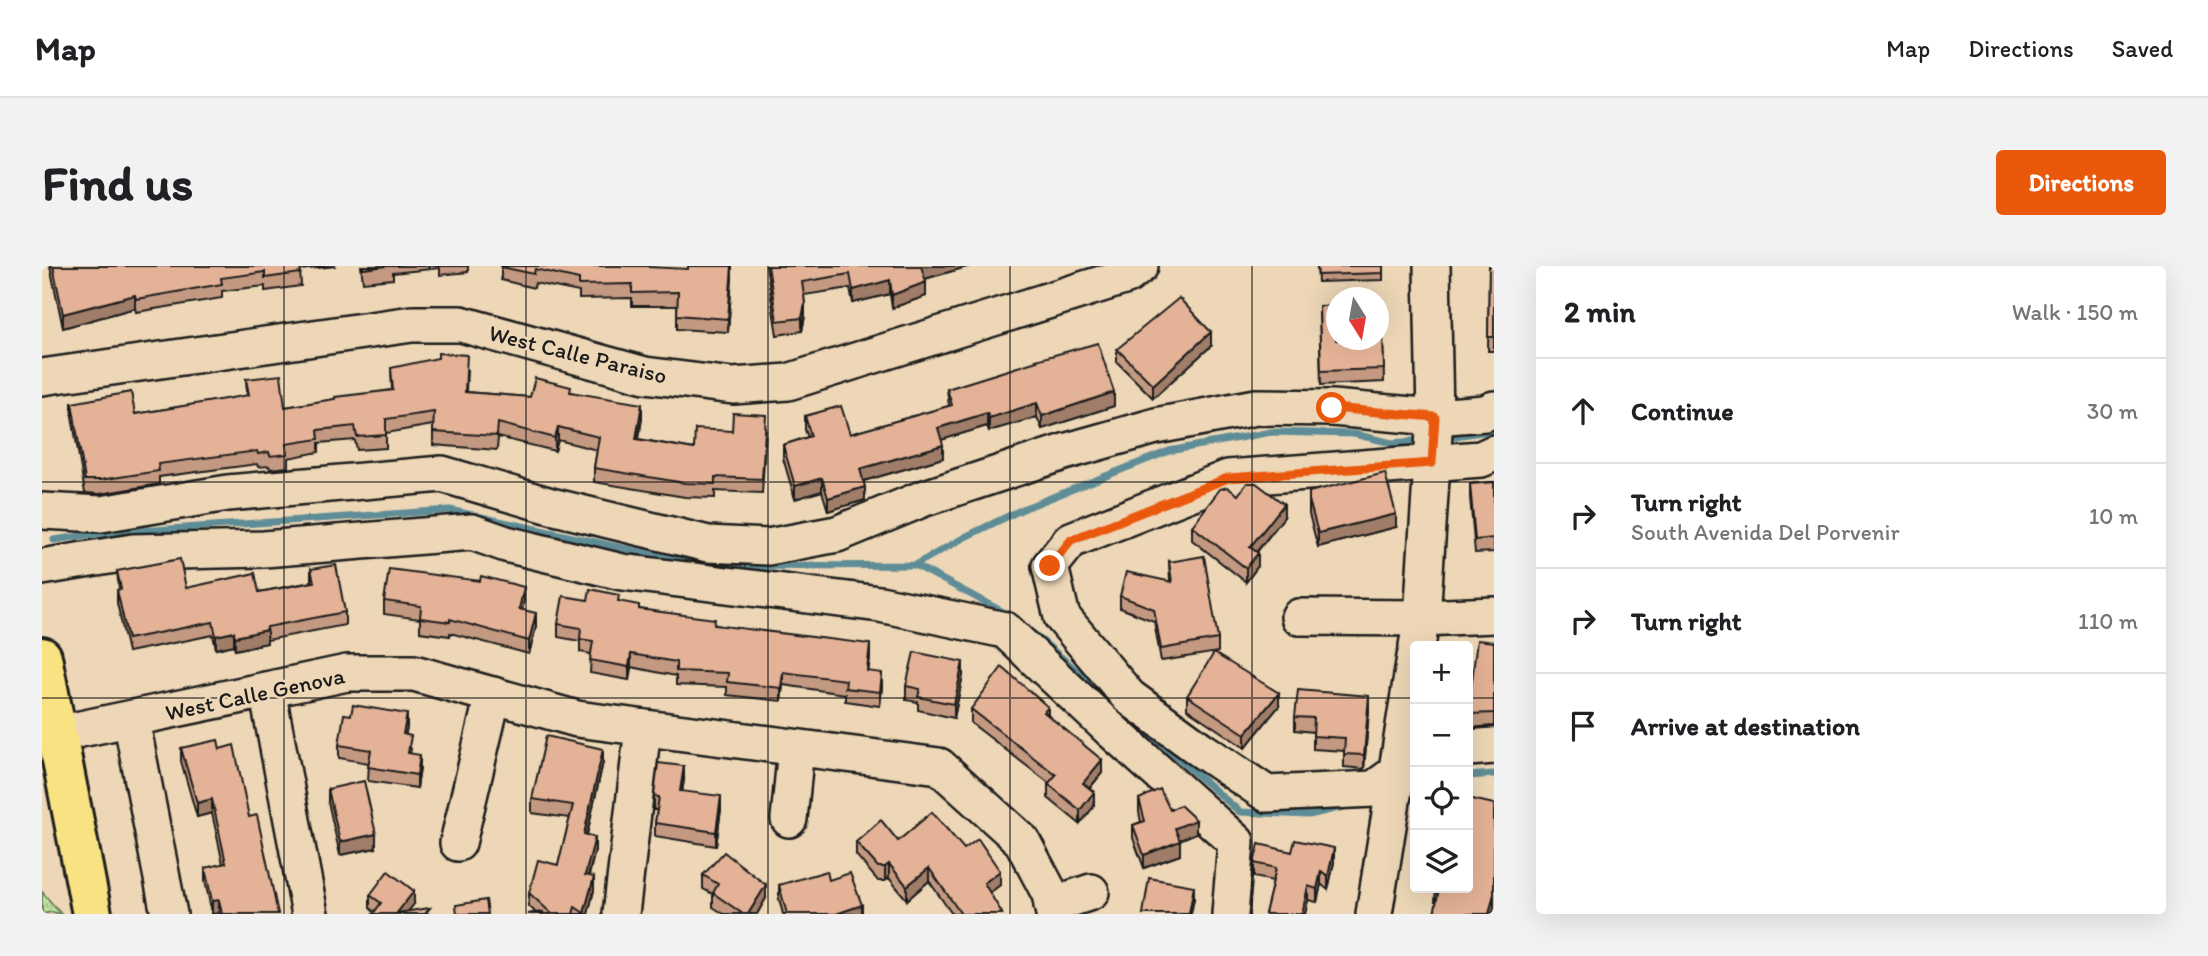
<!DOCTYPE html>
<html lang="en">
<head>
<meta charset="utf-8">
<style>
	body { margin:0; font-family:Itim,sans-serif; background:#f2f2f2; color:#202124 }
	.controls { position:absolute; right:21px; bottom:21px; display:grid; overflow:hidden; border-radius:7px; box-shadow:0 7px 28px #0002 }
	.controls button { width:63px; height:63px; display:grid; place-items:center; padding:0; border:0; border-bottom:2px solid #e0e0e0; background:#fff; color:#202124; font:35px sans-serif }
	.compass { position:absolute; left:1284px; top:21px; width:63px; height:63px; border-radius:50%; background:#fff; box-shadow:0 7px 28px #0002; rotate:169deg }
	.stop { position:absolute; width:21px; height:21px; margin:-16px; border:5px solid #ea580c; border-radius:50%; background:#fff }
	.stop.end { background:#ea580c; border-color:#fff; box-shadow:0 2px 7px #0008 }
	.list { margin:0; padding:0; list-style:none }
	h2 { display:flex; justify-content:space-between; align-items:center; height:91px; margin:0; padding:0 28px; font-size:30px }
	h2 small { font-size:23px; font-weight:400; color:#757577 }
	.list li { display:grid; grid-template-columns:46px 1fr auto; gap:21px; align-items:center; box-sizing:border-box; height:105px; padding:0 28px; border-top:2px solid #e0e0e0 }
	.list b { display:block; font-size:26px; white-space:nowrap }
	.list p { margin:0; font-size:23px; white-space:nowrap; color:#757577 }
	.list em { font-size:23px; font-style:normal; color:#757577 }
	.icon { flex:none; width:38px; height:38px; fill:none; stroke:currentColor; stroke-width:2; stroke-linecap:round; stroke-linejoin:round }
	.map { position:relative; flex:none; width:1452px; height:648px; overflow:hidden; border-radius:7px }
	header { display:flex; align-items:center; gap:42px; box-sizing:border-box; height:98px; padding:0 35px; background:#fff; border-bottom:2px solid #e0e0e0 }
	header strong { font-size:33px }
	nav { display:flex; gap:38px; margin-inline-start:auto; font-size:24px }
	.intro { display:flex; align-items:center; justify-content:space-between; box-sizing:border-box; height:168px; padding:0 42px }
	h1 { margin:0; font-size:49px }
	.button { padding:18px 32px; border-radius:7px; background:#ea580c; color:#fff; font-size:24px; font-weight:700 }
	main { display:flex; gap:42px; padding:0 42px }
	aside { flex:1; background:#fff; border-radius:7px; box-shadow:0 7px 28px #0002 }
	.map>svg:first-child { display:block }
	.grass { fill:url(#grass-tufts); stroke:#6c7e5b; stroke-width:2 }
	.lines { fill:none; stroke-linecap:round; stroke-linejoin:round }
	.stream { stroke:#5e8d97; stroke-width:7 }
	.minor-casing { stroke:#1c1c1c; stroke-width:40 }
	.major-casing { stroke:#1c1c1c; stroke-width:44 }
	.minor { stroke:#edd7b6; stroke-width:35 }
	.major { stroke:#f8e281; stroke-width:38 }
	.wall { fill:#c49981; stroke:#1c1c1c; stroke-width:2 }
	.shaded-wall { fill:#a07d69; stroke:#1c1c1c; stroke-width:2 }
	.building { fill:#e4b296; stroke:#1c1c1c; stroke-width:2 }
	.route { stroke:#ea580c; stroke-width:9 }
	.grid { fill:none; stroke:#1c1c1c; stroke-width:2; stroke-opacity:0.55 }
	.labels { text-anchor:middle; stroke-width:5; stroke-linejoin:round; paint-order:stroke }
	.street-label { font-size:23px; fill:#1c1c1c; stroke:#edd7b6 }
</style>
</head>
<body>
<header>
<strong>Map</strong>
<nav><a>Map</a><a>Directions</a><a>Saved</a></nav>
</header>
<div class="intro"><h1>Find us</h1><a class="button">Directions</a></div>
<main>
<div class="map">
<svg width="1452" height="648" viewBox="0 0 1452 648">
	<defs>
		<pattern id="grass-tufts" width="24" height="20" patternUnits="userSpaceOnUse" patternTransform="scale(1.75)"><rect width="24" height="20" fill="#bde09a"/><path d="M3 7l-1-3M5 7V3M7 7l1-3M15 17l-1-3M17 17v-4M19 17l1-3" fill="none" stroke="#a2c084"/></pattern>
	</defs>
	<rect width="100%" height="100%" fill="#edd7b6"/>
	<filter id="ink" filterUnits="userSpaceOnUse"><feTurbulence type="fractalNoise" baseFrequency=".0143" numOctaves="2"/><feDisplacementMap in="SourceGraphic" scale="14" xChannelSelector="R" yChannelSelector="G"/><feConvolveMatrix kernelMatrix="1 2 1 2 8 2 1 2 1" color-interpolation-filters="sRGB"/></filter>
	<g filter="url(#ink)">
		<path class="grass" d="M0 626 19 648 10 646 0 648Z"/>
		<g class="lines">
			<g class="stream">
				<path d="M1401 172 1452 164"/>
				<path d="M12 274 54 268 408 244 658 299"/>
				<path d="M873 299 969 350"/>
				<path d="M673 301 873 299 923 271 983 242 1127 185 1229 166 1312 168 1350 177 1382 174"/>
				<path d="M992 368 1068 433"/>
				<path d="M1101 462 1198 546 1267 549 1301 541"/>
				<path d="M1426 510 1452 508"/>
			</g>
			<defs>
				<g id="minor">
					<path d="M0 111 370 58H419L603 109 691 120 746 116 1085 10 1098 0"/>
					<path d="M0 245 59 248 186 227 400 208 509 240 666 278 726 281 795 268 880 233 1022 186 1114 160 1214 141 1290 142 1393 151 1443 147 1452 143"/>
					<path d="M0 301 91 286 222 283 430 266 464 278 580 306 838 338 963 364 1068 463 1194 576 1188 648"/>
					<path d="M1257 351 1380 352 1452 349"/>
					<path d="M1375 380 1380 352 1393 151 1390 0"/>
					<path d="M225 424 268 648"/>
					<path d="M89 453 127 648"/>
					<path d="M15 468 305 407H372L535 453 897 500 980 575 1008 628 1012 648"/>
					<path d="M1426 482 1452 480"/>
					<path d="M1354 507 1332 523 1225 528 1158 483 1087 431 1020 351 1008 300 1029 274 1186 212 1439 193 1452 187"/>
					<path d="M747 553 754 482"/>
					<path d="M416 577 451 429"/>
					<path d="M1010 639 1049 626"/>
					<path d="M579 648 601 462"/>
					<path d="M1332 648 1373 391"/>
				</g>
				<path id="major" d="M0 391 50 648"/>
			</defs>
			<use href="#minor" class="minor-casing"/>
			<use href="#major" class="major-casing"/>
			<use href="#minor" class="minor"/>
			<use href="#major" class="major"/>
		</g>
		<g class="wall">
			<path d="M8 0H294L258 4 259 20 223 25V20L180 25V32L94 46 93 42 21 62Z"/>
			<path d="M319 0H426V6L398 9V2L351 7V13L321 16Z"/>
			<path d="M459 0 607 1 690 11 686 66 635 63V40H590V32L537 33V26L493 17 492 22 459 14Z"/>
			<path d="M724 0H928L883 13 884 30 850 42 848 28 811 37 808 22 762 29 763 50 760 65 735 69Z"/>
			<path d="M1275 0H1341V14L1276 16Z"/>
			<path d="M1447 0H1452V85H1446Z"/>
			<path d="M1277 40 1294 74 1341 69 1342 116 1279 119Z"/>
			<path d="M1169 80 1111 132 1075 96V83Z"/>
			<path d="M349 102 425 103 424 126 488 131 529 126 600 152 597 173 652 183 690 165 724 162 720 227 673 225V232L643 231 552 216V202L555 184 516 174 513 185 456 171 455 184 391 179V159L344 167V182L315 184 313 174 277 177V186L246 192V201L228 203 227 200 216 201 215 198 117 211V218L58 228 43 227 30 150V137L93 148 205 130 204 113 243 141 350 124Z"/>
			<path d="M905 123 1072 140 1000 163 995 151 947 165 945 160 899 174 901 192 822 215 823 234 786 245 780 225 753 233 741 192V179L766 171 763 164V150L808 168 907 140Z"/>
			<path d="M1452 216V286L1433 287 1428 231V218Z"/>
			<path d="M1267 226 1354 261 1276 281 1267 248Z"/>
			<path d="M1242 251 1215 286 1216 300 1204 316 1150 274V260Z"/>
			<path d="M1127 296 1176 373V386L1119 395 1112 355 1078 342V330L1128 316Z"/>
			<path d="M269 303 303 346V359L225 374V377L193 384 192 379 174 383 171 369 86 386 75 337V324H77L75 305 144 322 217 326 269 316Z"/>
			<path d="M546 334 577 335 597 343 828 391 826 405 840 421 838 440 803 435V428L741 419 739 435 685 429V421L634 419V410L589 401 587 414 548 407 549 388 538 386V375L516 371V358Z"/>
			<path d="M342 335H482L480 344 494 361 487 388 408 367V370L378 366V353L342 348Z"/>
			<path d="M1452 376V460L1426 462V448Z"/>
			<path d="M921 409 912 452 876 444V436L864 434V420Z"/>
			<path d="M1145 430 1237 440 1203 482 1145 443Z"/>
			<path d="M929 443 1006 450 1060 507 1048 522 1052 540 1038 558 1006 532V518L1007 517 929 457Z"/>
			<path d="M1327 444 1322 503 1302 501V485L1271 483V466L1253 464V451Z"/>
			<path d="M365 461 363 469 369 483 368 487 378 502 375 522 326 515 327 497 297 492V479Z"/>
			<path d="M139 482 178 483 207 551 236 648H178L177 647 170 648 163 615V602L181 598 170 547 155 551 139 495Z"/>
			<path d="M561 496 545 569 553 584 547 610 552 624 546 648H486L494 647 487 640V627L516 599 528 552 490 547V533Z"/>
			<path d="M642 514 640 525 679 543 674 580 613 570V557L615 544H612V530Z"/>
			<path d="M286 523 334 582 298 589 286 536Z"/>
			<path d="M1097 533 1128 544 1154 567 1137 574 1138 589 1102 602 1091 572V559L1099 556 1097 546Z"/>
			<path d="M856 575 958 619 947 627 960 648H910L887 615 865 634 847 612 843 615H836L814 589V576Z"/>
			<path d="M1292 596 1286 624 1279 618 1275 636 1266 634 1263 648H1223L1231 615 1212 611V597Z"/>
			<path d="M661 609 724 632 715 648H682L671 641V628L661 623Z"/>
			<path d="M787 614 820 648H741L737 633V619Z"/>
			<path d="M1394 622H1426L1394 635H1393Z"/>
			<path d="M328 629 372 638 366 645 388 648 332 646 328 642Z"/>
		</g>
		<g class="shaded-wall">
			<path d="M690 0V11L686 66V53Z"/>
			<path d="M879 0H928L879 14Z"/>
			<path d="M848 14V28L811 37V24Z"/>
			<path d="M884 16V30L850 42V29Z"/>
			<path d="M93 29V42L21 62V48Z"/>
			<path d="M763 37V50L760 65V52Z"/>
			<path d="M1169 66V80L1111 132V119Z"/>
			<path d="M1072 126V140L1000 163V150Z"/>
			<path d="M995 137V151L947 165V152Z"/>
			<path d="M600 138V152L594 186V173Z"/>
			<path d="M945 147V160L896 175V162Z"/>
			<path d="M516 161V174L513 185V172Z"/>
			<path d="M901 179V192L818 216V203Z"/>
			<path d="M780 212V225L753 233V220Z"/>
			<path d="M823 221V234L786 245V232Z"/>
			<path d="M1242 238V251L1208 294V281Z"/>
			<path d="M1354 248V261L1276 281V267Z"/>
			<path d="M1216 287V300L1204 316V302Z"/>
			<path d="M482 321V335L477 357V343Z"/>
			<path d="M494 347V361L487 388V375Z"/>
			<path d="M225 364V377L193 384V371Z"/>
			<path d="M192 366V379L174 383V370Z"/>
			<path d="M828 378V391L825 418V405Z"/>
			<path d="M589 388V401L587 414V401Z"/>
			<path d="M921 396V409L912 452V438Z"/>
			<path d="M741 406V419L739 435V422Z"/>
			<path d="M840 407V421L838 440V426Z"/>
			<path d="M1237 427V440L1203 482V468Z"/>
			<path d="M1327 430V444L1322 503V489Z"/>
			<path d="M1006 441V454L1002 446Z"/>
			<path d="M365 448V461L361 482V468Z"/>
			<path d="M561 483V496L542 581V568Z"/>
			<path d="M378 489V502L375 522V509Z"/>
			<path d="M1060 494V507L1041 530V517Z"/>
			<path d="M642 500V514L638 538V525Z"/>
			<path d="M1052 526V540L1038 558V544Z"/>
			<path d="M679 530V543L674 580V566Z"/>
			<path d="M170 533V547L155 551V537Z"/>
			<path d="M1154 554V567L1133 576V562Z"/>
			<path d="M334 568V582L298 589V576Z"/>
			<path d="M553 571V584L543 622V609Z"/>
			<path d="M1138 575V589L1102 602V589Z"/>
			<path d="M1292 582V596L1286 624V610Z"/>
			<path d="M847 598V612L843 615V601Z"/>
			<path d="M887 602V615L865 634V620Z"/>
			<path d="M958 605V619L942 631V617Z"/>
			<path d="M1279 605V618L1275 636V623Z"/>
			<path d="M552 611V624L546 648H542Z"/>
			<path d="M724 619V632L715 648H706Z"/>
			<path d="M1152 620V633L1149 648H1147Z"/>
			<path d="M1266 620V634L1263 648H1260Z"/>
			<path d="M372 625V638L364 648 355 647Z"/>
			<path d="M1452 628V642L1450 648H1447Z"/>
			<path d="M177 634V647L170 648V635Z"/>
			<path d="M820 639V648H794Z"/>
		</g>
		<g class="building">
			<path d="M11 0H258L259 7 223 12V6L179 12 180 18 94 33 93 29 21 48Z"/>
			<path d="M321 0H345L321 3Z"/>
			<path d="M459 0H607V1L646 3V0H690L686 53 635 49 636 26 590 27V18L537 19V13L493 3 492 8 459 1Z"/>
			<path d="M726 0H880H879L884 16 850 29 848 14 811 24 808 8 760 16 763 37 760 52 735 55Z"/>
			<path d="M1275 0H1341V7L1276 9Z"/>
			<path d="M1447 0H1452V71H1446Z"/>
			<path d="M1137 32 1169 66 1111 119 1075 83Z"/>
			<path d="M1294 39V74H1336V69H1341L1342 103 1279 105 1277 40Z"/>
			<path d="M1056 77 1072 126 1000 150 995 137 947 152 945 147 896 162 901 179 818 203 823 221 786 232 780 212 753 220 741 179 769 170 763 150 799 140 808 168 910 139 905 123 995 95 994 94Z"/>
			<path d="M396 87 425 89 423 126 488 131 493 112 529 121 528 126 600 138 594 173 652 183 653 163 690 165 691 147 724 149 720 213 673 211V218L643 217 552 202 557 171 516 161 513 172 456 157 455 170 391 166 392 146 344 153V169L315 171 313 160 276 164 277 173 244 178 246 188 228 190 227 186 216 188 215 185 116 198 117 205 58 214H43L30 137 89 126 93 148 207 129 204 113 239 109 243 141 293 133V131L351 124 349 102 396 92Z"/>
			<path d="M1343 207 1354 248 1276 267 1267 234V226Z"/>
			<path d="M1452 216V272L1433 274 1428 218Z"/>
			<path d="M1205 217H1214L1242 238 1208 281 1216 287 1204 302 1150 260 1178 223 1185 221 1196 229Z"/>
			<path d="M1162 290 1176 373 1119 383 1112 343 1078 330 1084 306 1130 316 1127 296Z"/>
			<path d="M138 293 144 322 213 307 217 326 272 316 269 303 294 299 303 346 225 361V364L193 371 192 366 174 370 171 356 86 373 75 324 79 323 75 305Z"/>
			<path d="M347 303 438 315 439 310 482 321 477 343 494 347 487 375 408 353V356L378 352 379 340 342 335Z"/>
			<path d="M548 323 577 329 576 335 597 339V343L673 353 672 359 828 378 825 405 840 407 838 426 803 422 804 414 741 406 739 422 685 416 686 407 634 405V396L589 388 587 401 548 394 551 375 538 373 539 362 516 358 521 330 546 334Z"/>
			<path d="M1435 374 1452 376V447L1426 448Z"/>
			<path d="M872 386 921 396 912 438 876 431 878 423 864 420Z"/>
			<path d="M1172 387 1237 427 1203 468 1145 430Z"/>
			<path d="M960 401 1006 441 1002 446 1060 494 1041 517 1052 526 1038 544 1006 518 1014 509 929 443Z"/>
			<path d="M1256 424 1327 430 1322 489 1302 488 1303 472 1271 470 1272 452 1253 451Z"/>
			<path d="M311 439 365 448 361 468 369 470 366 487 378 489 375 509 326 501 329 484 297 479 302 448 309 449Z"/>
			<path d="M504 470 561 483 542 568 553 571 543 609 552 611 542 647 533 641 531 648H510L487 627 496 594 516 599 531 539 490 533Z"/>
			<path d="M176 474 178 483 192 479 207 551 215 549 236 648H180L177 634 170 635 163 602 184 597 170 533 155 537 139 482Z"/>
			<path d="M616 497 642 500 638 525 679 530 674 566 613 557 617 531 612 530Z"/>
			<path d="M322 515 334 568 298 576 286 523Z"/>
			<path d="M1118 523 1128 544 1138 539 1154 554 1133 562 1138 575 1102 589 1091 559 1103 555 1097 533Z"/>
			<path d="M1426 532 1452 538V628L1447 648H1392L1397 623 1394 622H1426Z"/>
			<path d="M890 546 922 583 936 573 958 605 942 617 960 647 958 648H919L887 602 865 620 847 598 843 601H836L814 576 839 554 856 575Z"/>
			<path d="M1253 574 1292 582 1286 610 1279 605 1275 623 1266 620 1260 648H1223L1234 602 1212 597 1217 578 1250 586Z"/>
			<path d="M682 586 724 619 706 648H701L671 627 676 618 661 609Z"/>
			<path d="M346 605 372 625 355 647 388 642 383 648H331L339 637 328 629Z"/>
			<path d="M785 605 787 614 808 607 820 639 794 648H745L737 619Z"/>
			<path d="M1107 612 1152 620 1147 648H1101Z"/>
			<path d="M444 634 446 648H415L414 639Z"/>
			<path d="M501 646V648H486Z"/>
		</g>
	</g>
	<g class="lines" filter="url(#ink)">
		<path class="route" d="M1008 300 1029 274 1186 212 1390 197 1393 151 1290 142"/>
	</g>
	<path class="grid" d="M242 0V648M484 0V648M726 0V648M968 0V648M1210 0V648M0 216H1452M0 432H1373M1426 432H1452"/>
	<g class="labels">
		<g class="street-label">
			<text transform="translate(536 88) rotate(14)" y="8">West Calle Paraiso</text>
			<text transform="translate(213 428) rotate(-12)" y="8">West Calle Genova</text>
		</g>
	</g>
</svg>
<div class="controls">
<button>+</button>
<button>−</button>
<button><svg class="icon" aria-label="locate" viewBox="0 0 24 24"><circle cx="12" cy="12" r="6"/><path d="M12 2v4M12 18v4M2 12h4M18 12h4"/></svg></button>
<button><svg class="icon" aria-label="layers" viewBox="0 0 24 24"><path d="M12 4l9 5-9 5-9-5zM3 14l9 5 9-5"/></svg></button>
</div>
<svg class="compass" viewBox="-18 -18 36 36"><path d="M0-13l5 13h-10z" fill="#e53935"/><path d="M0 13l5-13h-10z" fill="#757577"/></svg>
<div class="stop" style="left:1290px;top:142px"></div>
<div class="stop end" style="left:1008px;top:300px"></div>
</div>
<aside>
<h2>2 min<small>Walk · 150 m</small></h2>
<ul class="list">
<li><svg class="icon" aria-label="ahead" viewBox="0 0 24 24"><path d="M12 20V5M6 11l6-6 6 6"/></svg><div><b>Continue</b></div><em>30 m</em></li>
<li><svg class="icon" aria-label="right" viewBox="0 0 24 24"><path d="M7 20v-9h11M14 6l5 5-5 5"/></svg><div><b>Turn right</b><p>South Avenida Del Porvenir</p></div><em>10 m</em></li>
<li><svg class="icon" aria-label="right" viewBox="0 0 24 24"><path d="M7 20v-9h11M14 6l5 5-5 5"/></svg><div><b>Turn right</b></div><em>110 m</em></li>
<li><svg class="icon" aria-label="arrive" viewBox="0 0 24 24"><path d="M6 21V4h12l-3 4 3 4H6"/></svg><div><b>Arrive at destination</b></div></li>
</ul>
</aside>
</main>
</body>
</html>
